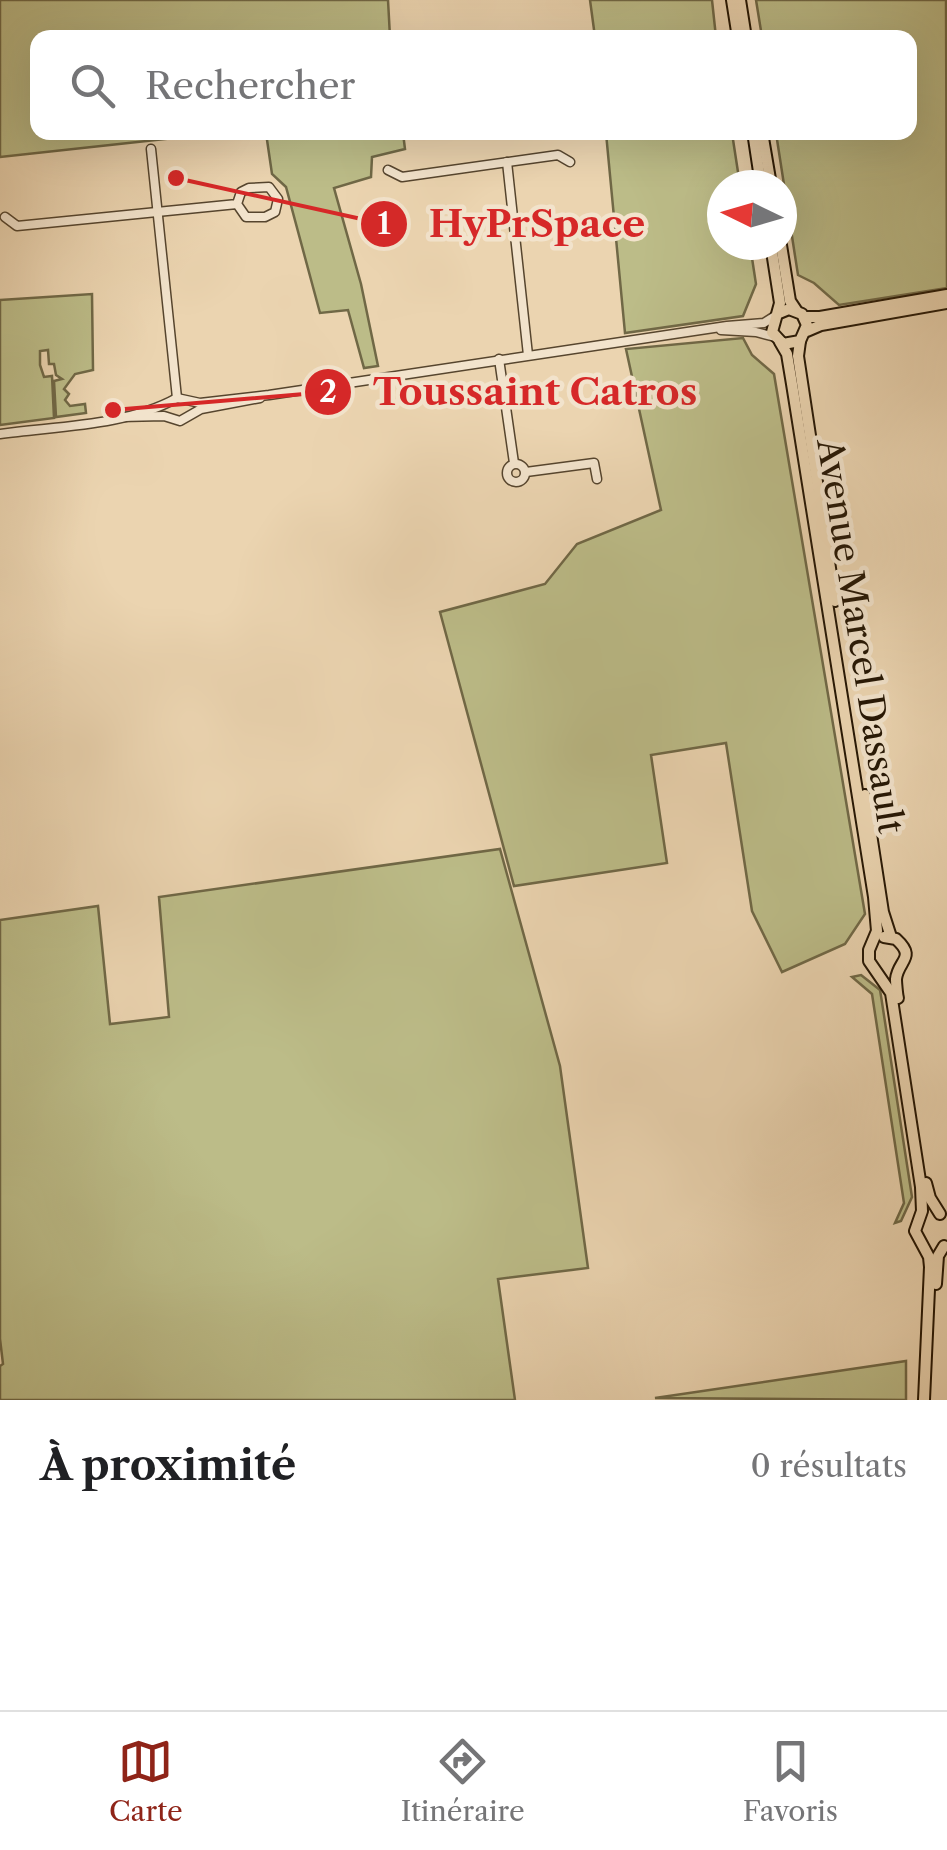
<!DOCTYPE html>
<html lang="fr">
<head>
<meta charset="utf-8">
<style>
	body { margin:0; font-family:"Libre Caslon Text",serif; background:#f2f2f2; color:#202124 }
	.compass { position:absolute; left:707px; top:170px; width:90px; height:90px; border-radius:50%; background:#fff; box-shadow:0 10px 40px #0002; rotate:275deg }
	.list { margin:0; padding:0; list-style:none }
	h2 { display:flex; justify-content:space-between; align-items:center; height:130px; margin:0; padding:0 40px; font-size:42px }
	h2 small { font-size:32px; font-weight:400; color:#757577 }
	.icon { flex:none; width:55px; height:55px; fill:none; stroke:currentColor; stroke-width:2; stroke-linecap:round; stroke-linejoin:round }
	.map { position:relative; flex:none; width:947px; height:1400px; overflow:hidden }
	.search { position:absolute; background:#fff; box-shadow:0 10px 40px #0002; left:30px; right:30px; top:30px; height:110px; display:flex; align-items:center; gap:25px; box-sizing:border-box; padding:0 35px; border-radius:20px; color:#757577; font-size:38px }
	.sheet { height:310px; background:#fff }
	nav { display:flex; justify-content:space-around; align-items:center; box-sizing:border-box; height:140px; border-top:2px solid #e0e0e0; background:#fff; font-size:28px; color:#757577 }
	nav a { display:grid; justify-items:center; gap:5px }
	nav .on { color:#8f2418 }
	.map>svg:first-child { display:block }
	.green { fill:#bcbc88; stroke:#706846; stroke-width:2.5 }
	.lines { fill:none; stroke-linecap:round; stroke-linejoin:round }
	.minor-casing { stroke:#56452e; stroke-width:11 }
	.major-casing { stroke:#241503; stroke-width:14 }
	.minor { stroke:#f2e3cc; stroke-width:8 }
	.major { stroke:#ebd4b0; stroke-width:10 }
	.labels { text-anchor:middle; stroke-width:9; stroke-linejoin:round; paint-order:stroke }
	.street-label { font-size:35px; fill:#241503; stroke:#f2e3cc }
	.leader { fill:none; stroke:#d62828; stroke-width:4 }
	.callout-dot { fill:#d62828; stroke:#f2e3cc; stroke-width:4 }
	.mark-label { font-size:30px; text-anchor:middle; font-weight:bold; fill:#fff }
	.callout-label { font-size:38px; text-anchor:middle; font-weight:bold; fill:#d62828; stroke:#f2e3cc; stroke-width:9; stroke-linejoin:round; paint-order:stroke }
</style>
</head>
<body>
<div class="map">
<svg width="947" height="1400" viewBox="0 0 947 1400">
	<rect width="100%" height="100%" fill="#ebd4b0"/>
	<filter id="stains"><feTurbulence type="fractalNoise" baseFrequency=".002" numOctaves="4"/><feColorMatrix values="0 0 0 0 .2 0 0 0 0 .09 0 0 0 0 .02 0 0 0 .5 -.17"/></filter>
	<radialGradient id="worn" r=".72"><stop offset=".6" stop-color="#630" stop-opacity="0"/><stop offset="1" stop-color="#630" stop-opacity=".3"/></radialGradient>
	<g class="green">
		<path d="M0 0H388L390 37 38 38V132L220 133 0 157Z"/>
		<path d="M590 0H712L716 37H595Z"/>
		<path d="M756 0H946L947 288 839 305 814 283 798 275 776 133 910 132V38L762 37Z"/>
		<path d="M266 133H403L405 149 372 157 371 177 334 188 361 284 378 366 364 368 348 310 320 313 286 187 272 174Z"/>
		<path d="M606 133H732L740 185H722V245H750L756 284 743 316 625 333Z"/>
		<path d="M92 294 93 370 75 374 64 389 69 394 65 400 70 406 85 404 86 413 56 417 54 381 62 379 56 375 54 364H49L48 350 40 351V365L44 377 52 376 54 418 0 425V300Z"/>
		<path d="M743 338 752 355 774 374 865 914 845 944 782 972 752 911 726 743 651 755 667 863 514 886 440 612 545 584 577 544 661 510 626 349Z"/>
		<path d="M500 849 560 1066 588 1268 498 1279 515 1400H0V1366L3 1364 0 1339V920L98 906 110 1024 169 1017 159 897Z"/>
		<path d="M861 975 880 990 881 996 912 1197 901 1221 895 1223 904 1203 872 994 852 977Z"/>
		<path d="M906 1361V1400L655 1398Z"/>
	</g>
	<g class="lines">
		<defs>
			<g id="minor">
				<path d="M151 149 177 398"/>
				<path d="M507 162 528 355"/>
				<path d="M388 170 402 177 558 155 570 162"/>
				<path d="M5 217 17 226 237 204 246 217H265L275 212 278 199 269 187 249 188 241 192 237 204"/>
				<path d="M721 330 756 332 775 337"/>
				<path d="M499 359 514 463"/>
				<path d="M121 417 164 416 180 421 201 409 260 398"/>
				<path d="M0 434C57 426 127 426 177 398L200 403 269 395 727 326 764 323 775 316"/>
				<circle cx="516" cy="473" r="9"/>
				<path d="M526 472 594 463 597 479"/>
			</g>
			<g id="major">
				<path d="M732 0 738 38"/>
				<path d="M740 0 746 38"/>
				<path d="M753 132 761 185"/>
				<path d="M762 132 771 185"/>
				<path d="M771 245 780 303 772 332 783 344 800 341 807 325 802 314 789 309 777 314"/>
				<path d="M781 245 790 301 796 310"/>
				<path d="M804 317H820L947 295"/>
				<path d="M807 331 821 325 947 303"/>
				<path d="M800 341 798 356 835 601"/>
				<path d="M780 342 787 354 792 384 874 897 877 931 869 950V961L891 993 921 1187 922 1211 915 1231 929 1257 930 1267 924 1400"/>
				<path d="M865 795 883 912 891 937"/>
				<path d="M884 937 896 939C917 958 898 960 896 979 896 982 897 995 898 998"/>
				<path d="M926 1183 930 1198 940 1214"/>
				<path d="M936 1284 938 1256 944 1246"/>
			</g>
		</defs>
		<use href="#minor" class="minor-casing"/>
		<use href="#major" class="major-casing"/>
		<use href="#minor" class="minor"/>
		<use href="#major" class="major"/>
	</g>
	<g class="labels">
		<g class="street-label">
			<text transform="translate(860 636) rotate(81)" y="12">Avenue Marcel Dassault</text>
		</g>
	</g>
	<path class="leader" d="M176 178L384 224M113 410L328 392"/>
	<g class="callout-dot">
		<circle cx="176" cy="178" r="10"/>
		<circle cx="113" cy="410" r="10"/>
		<circle cx="384" cy="224" r="25"/>
		<circle cx="328" cy="392" r="25"/>
	</g>
	<g class="mark-label">
		<text x="384" y="234">1</text>
		<text x="328" y="402">2</text>
	</g>
	<g class="callout-label">
		<text x="537" y="237">HyPrSpace</text>
		<text x="535" y="405">Toussaint Catros</text>
	</g>
	<rect width="100%" height="100%" filter="url(#stains)"/>
	<rect width="100%" height="100%" fill="url(#worn)"/>
</svg>
<svg class="compass" viewBox="-18 -18 36 36"><path d="M0-13l5 13h-10z" fill="#e53935"/><path d="M0 13l5-13h-10z" fill="#757577"/></svg>
<div class="search"><svg class="icon" aria-label="search" viewBox="0 0 24 24"><circle cx="10" cy="10" r="6"/><path d="M15 15l6 6"/></svg>Rechercher</div>
</div>
<section class="sheet">
<h2>À proximité<small>0 résultats</small></h2>
<ul class="list">
</ul>
</section>
<nav>
<a class="on"><svg class="icon" aria-label="map" viewBox="0 0 24 24"><path d="M3 6l6-2 6 2 6-2v14l-6 2-6-2-6 2zM9 4v14M15 6v14"/></svg>Carte</a>
<a><svg class="icon" aria-label="directions" viewBox="0 0 24 24"><path d="M12 3l9 9-9 9-9-9zM9 14v-3h6M13 9l2 2-2 2"/></svg>Itinéraire</a>
<a><svg class="icon" aria-label="saved" viewBox="0 0 24 24"><path d="M7 4h10v16l-5-4-5 4z"/></svg>Favoris</a>
</nav>
</body>
</html>
